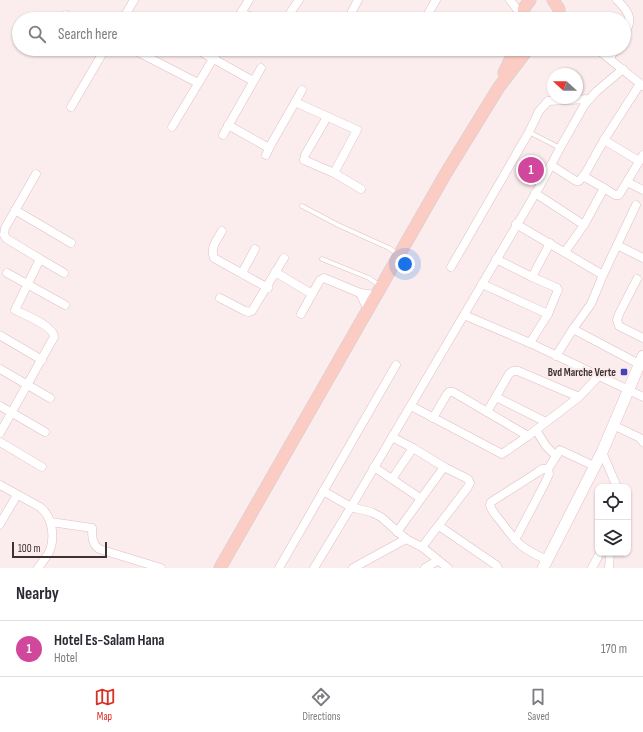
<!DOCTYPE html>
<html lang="en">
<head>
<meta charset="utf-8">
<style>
	body { margin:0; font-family:"Sofia Sans Condensed",sans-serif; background:#f7f7f7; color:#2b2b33 }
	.controls { position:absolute; right:12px; bottom:12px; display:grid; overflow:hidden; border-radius:8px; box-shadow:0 1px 3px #0004 }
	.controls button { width:36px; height:36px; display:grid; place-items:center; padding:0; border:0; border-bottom:1px solid #e1e1e2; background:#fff; color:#2b2b33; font:20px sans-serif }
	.compass { position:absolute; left:547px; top:68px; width:36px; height:36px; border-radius:50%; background:#fff; box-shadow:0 1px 3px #0004; rotate:291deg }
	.scale { position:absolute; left:12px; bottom:10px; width:95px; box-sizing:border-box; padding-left:4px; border:2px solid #403233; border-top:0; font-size:11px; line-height:14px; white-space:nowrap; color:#403233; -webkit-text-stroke:3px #fbeced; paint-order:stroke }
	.you { position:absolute; left:405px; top:264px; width:14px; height:14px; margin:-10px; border:3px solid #fff; border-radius:50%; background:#1a73e8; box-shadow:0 0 0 6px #1a73e833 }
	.badge { display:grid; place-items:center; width:26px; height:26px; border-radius:50%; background:#d93025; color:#fff; font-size:13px; font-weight:700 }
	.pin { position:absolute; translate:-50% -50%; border:2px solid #fff; box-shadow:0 1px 4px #0006 }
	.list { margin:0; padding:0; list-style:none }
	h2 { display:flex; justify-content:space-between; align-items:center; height:52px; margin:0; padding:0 16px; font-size:17px }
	h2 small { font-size:13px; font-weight:400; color:#7c7c81 }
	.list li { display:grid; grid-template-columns:26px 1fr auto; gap:12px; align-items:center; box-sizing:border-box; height:56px; padding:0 16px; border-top:1px solid #e1e1e2 }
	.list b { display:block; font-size:15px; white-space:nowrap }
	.list p { margin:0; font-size:13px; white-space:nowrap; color:#7c7c81 }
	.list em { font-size:13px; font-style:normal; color:#7c7c81 }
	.icon { flex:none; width:22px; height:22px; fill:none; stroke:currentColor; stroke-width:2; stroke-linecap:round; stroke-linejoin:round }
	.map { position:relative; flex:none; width:643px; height:568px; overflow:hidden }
	.search { position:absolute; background:#fff; box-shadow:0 1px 3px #0004; left:12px; right:12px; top:12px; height:44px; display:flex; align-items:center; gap:10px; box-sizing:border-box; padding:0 14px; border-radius:22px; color:#7c7c81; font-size:15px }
	.sheet { height:108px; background:#fff }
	nav { display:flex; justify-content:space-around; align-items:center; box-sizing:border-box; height:56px; border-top:1px solid #e1e1e2; background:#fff; font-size:11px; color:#7c7c81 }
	nav a { display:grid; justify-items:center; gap:2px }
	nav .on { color:#d93025 }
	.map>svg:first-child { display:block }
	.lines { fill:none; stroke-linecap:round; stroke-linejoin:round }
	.lane-casing { stroke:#e2bec1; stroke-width:5 }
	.street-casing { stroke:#e2bec1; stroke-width:9 }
	.secondary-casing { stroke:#e2bec1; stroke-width:12 }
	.primary-casing { stroke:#d1cece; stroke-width:13 }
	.lane { stroke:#fff; stroke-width:4 }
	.street { stroke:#fff; stroke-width:8 }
	.secondary { stroke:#fff; stroke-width:11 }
	.primary { stroke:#faccc3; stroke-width:12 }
	.poi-dot { fill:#4145b9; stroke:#fbeced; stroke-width:1.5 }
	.labels { text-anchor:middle; stroke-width:4; stroke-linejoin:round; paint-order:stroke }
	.poi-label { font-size:11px; font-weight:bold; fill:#403233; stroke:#fbeced; text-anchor:end }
</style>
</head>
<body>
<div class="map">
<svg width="643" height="568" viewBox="0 0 643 568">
	<rect width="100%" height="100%" fill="#fbeced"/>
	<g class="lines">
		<defs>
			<g id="lane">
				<path d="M529 132 560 148"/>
				<path d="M302 206 338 225 389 248 398 254"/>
				<path d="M322 259 369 278 379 285"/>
			</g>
			<g id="street">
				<path d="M510 0 523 17"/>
				<path d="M617 0C629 12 634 19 624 35"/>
				<path d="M241 13 258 19"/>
				<path d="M126 14 136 19"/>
				<path d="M66 15 74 19"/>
				<path d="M123 19 134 0"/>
				<path d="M237 19 249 0"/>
				<path d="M286 19 299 0"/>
				<path d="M348 19 358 0"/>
				<path d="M425 19 436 0"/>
				<path d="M132 49 198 83"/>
				<path d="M196 49 253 81"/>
				<path d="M324 49 330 51 331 49"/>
				<path d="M597 49 643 86"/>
				<path d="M610 58 615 49"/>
				<path d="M295 102 357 130 334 173"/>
				<path d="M71 107 105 49"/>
				<path d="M327 117 305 155 304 160 334 173 361 189"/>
				<path d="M228 125 269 148"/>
				<path d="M172 127 219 49"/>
				<path d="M223 135 261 68"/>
				<path d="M604 140 639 161"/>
				<path d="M266 155 269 148 302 90"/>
				<path d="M551 165 576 181H579L585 174 604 140 640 84"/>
				<path d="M583 176 604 188 584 225"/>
				<path d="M627 182 643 190"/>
				<path d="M604 188 615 195H619L643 155"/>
				<path d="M535 193 584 225 565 252"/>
				<path d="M15 210 71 243"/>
				<path d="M516 224 603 275 591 304 573 329 556 356"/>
				<path d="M222 231C217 240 210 247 214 258L268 288"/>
				<path d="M617 245 643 258"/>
				<path d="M40 259 64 273"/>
				<path d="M496 259 532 277 557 288 558 290 548 314 530 343"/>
				<path d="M451 267 529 132 539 111 548 101 589 99"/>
				<path d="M275 272 312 294"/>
				<path d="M7 273 65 305"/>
				<path d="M242 273 255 249"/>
				<path d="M603 275 636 205"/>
				<path d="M532 277 550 243"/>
				<path d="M637 279 619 314 617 320 619 326 643 338"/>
				<path d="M482 284 548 314"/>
				<path d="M360 293 368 310"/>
				<path d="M220 298 245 311 249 312 252 311 284 258"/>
				<path d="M301 314 320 280 324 278 360 293 376 295"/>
				<path d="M464 315 530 343 643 397"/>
				<path d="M573 329 639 364"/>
				<path d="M1 336 42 360"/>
				<path d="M0 369 50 398"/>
				<path d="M496 397 546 422"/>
				<path d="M0 406 45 432"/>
				<path d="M411 406 502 454 528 436 579 397"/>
				<path d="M487 412 509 374 513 371H518L579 397 599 376"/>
				<path d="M433 418 447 394 449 392H453L528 436"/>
				<path d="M613 425 640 438 643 442"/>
				<path d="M536 430 546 446 556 456"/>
				<path d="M0 433 54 337C54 326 25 315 15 310L40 259 7 239 4 235 5 228 36 174"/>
				<path d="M392 437 413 448"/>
				<path d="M0 442 42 467"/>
				<path d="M602 452 617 487"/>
				<path d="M374 467 420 498"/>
				<path d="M548 469 560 450 594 466"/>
				<path d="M392 479 413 448 444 467"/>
				<path d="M0 485 40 507C52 516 55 536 50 550 47 557 42 562 38 568"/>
				<path d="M323 491 351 507 371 512 381 517 406 539 422 547 448 568"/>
				<path d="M51 522 92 528C92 536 92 544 99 549L161 568"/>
				<path d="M0 524 17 495"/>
				<path d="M439 526 496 565 498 568"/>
				<path d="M397 532 444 467 468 479 470 483 468 487 422 547"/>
				<path d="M515 540 545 483 549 474 548 469H542L538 472 491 502 490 505C492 512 498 518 502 523 518 545 523 549 547 560"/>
				<path d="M279 568 396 365"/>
				<path d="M314 568 351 507 541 184 560 148 585 104 597 91 623 69"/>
				<path d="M353 568 406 539"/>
				<path d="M425 568 437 561"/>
				<path d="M592 568 600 553"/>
				<path d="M609 568 610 553"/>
			</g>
			<path id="secondary" d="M543 568 602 452 643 356"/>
			<g id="primary">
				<path d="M553 0 559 9V19"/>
				<path d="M524 19V8L530 0"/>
				<path d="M504 73 515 49"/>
				<path d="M220 568 446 173 499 87 528 49"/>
			</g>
		</defs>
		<use href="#lane" class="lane-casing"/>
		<use href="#street" class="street-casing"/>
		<use href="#secondary" class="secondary-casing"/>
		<use href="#primary" class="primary-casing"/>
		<use href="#lane" class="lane"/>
		<use href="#street" class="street"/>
		<use href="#secondary" class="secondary"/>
		<use href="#primary" class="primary"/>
	</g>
	<rect class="poi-dot" x="620" y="368" width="8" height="8" rx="2"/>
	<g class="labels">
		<g class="poi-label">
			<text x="616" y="376">Bvd Marche Verte</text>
		</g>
	</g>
</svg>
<div class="controls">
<button><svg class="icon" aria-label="locate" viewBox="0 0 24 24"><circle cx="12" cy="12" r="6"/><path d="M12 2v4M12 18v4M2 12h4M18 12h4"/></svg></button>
<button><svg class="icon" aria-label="layers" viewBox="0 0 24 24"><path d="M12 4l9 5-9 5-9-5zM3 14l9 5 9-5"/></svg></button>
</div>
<svg class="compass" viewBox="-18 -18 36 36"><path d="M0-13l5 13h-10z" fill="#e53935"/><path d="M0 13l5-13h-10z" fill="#7c7c81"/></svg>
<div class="scale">100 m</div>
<div class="you"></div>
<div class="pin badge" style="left:531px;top:170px;background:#d1479c">1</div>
<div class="search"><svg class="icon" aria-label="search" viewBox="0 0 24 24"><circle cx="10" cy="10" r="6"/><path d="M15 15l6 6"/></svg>Search here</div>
</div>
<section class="sheet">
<h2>Nearby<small></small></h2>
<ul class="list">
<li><span class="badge" style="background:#d1479c">1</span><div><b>Hotel Es-Salam Hana</b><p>Hotel</p></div><em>170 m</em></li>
</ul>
</section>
<nav>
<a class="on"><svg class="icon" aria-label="map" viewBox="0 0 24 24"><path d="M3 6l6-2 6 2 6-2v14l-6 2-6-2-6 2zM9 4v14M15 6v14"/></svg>Map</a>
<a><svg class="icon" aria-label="directions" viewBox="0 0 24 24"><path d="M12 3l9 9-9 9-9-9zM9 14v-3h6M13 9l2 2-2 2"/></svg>Directions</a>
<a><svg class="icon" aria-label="saved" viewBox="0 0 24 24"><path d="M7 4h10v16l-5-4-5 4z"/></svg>Saved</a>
</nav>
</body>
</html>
